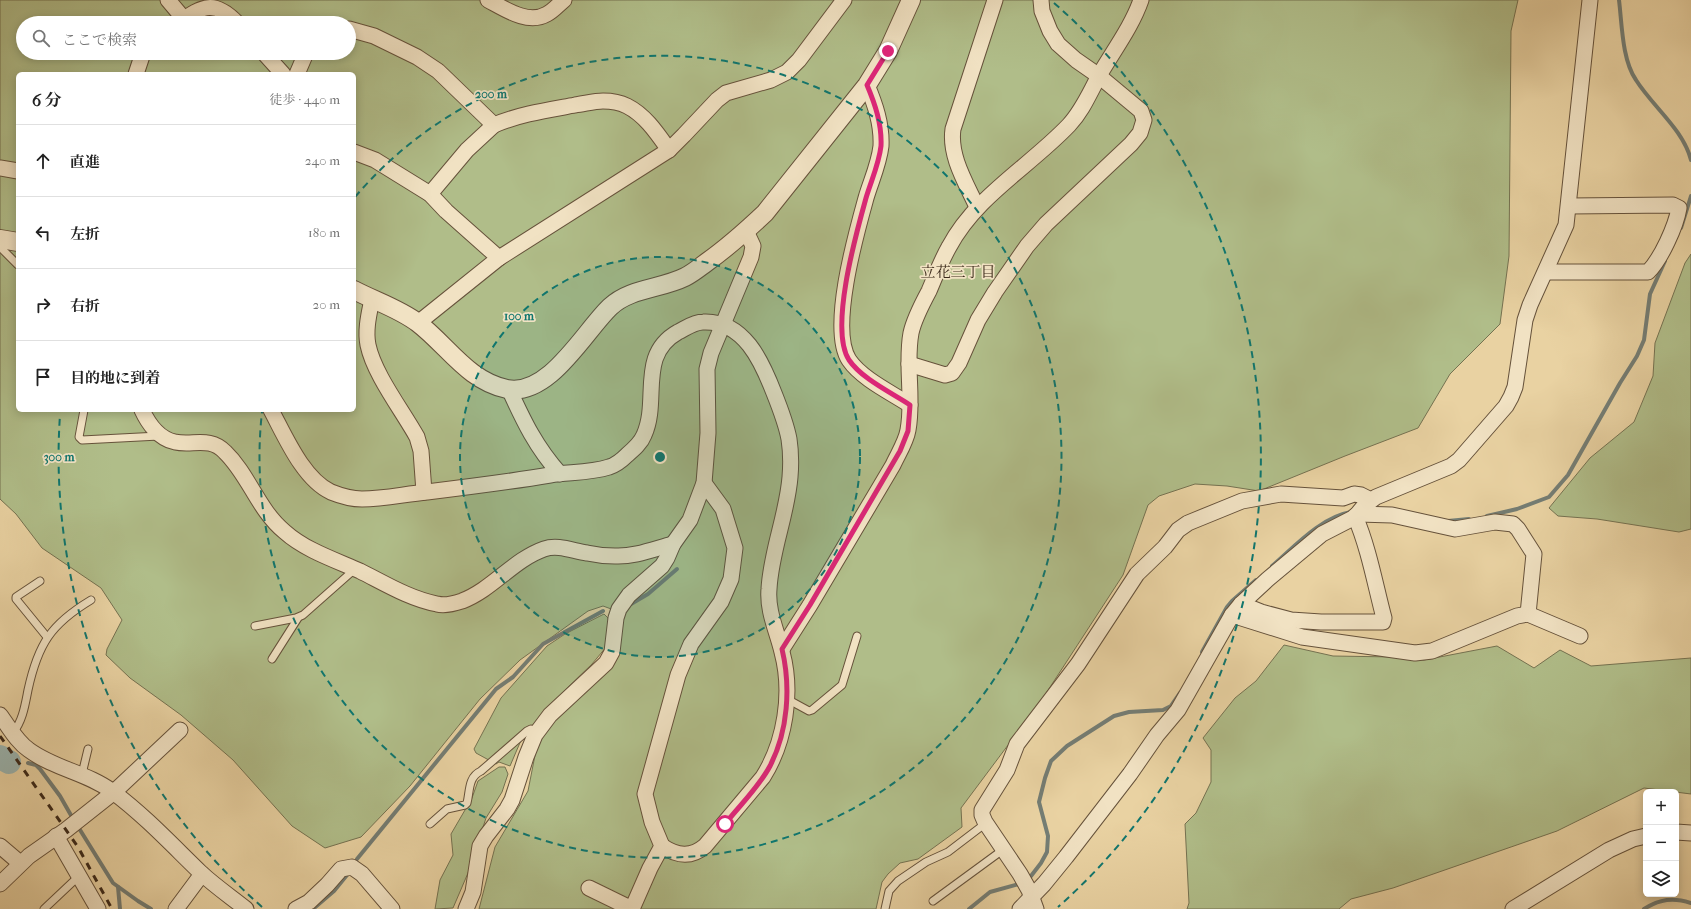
<!DOCTYPE html>
<html lang="ja">
<head>
<meta charset="utf-8">
<style>
	body { margin:0; font-family:"IM FELL French Canon","Noto Serif JP",serif; background:#f2f2f2; color:#222 }
	.controls { position:absolute; right:12px; bottom:12px; display:grid; overflow:hidden; border-radius:6px; box-shadow:0 2px 10px #0003 }
	.controls button { width:36px; height:36px; display:grid; place-items:center; padding:0; border:0; border-bottom:1px solid #e0e0e0; background:#fff; color:#222; font:20px sans-serif }
	.stop { position:absolute; width:12px; height:12px; margin:-9px; border:3px solid #db2777; border-radius:50%; background:#fff }
	.stop.end { background:#db2777; border-color:#fff; box-shadow:0 1px 4px #0008 }
	.list { margin:0; padding:0; list-style:none }
	h2 { display:flex; justify-content:space-between; align-items:center; height:52px; margin:0; padding:0 16px; font-size:17px }
	h2 small { font-size:13px; font-weight:400; color:#767676 }
	.list li { display:grid; grid-template-columns:26px 1fr auto; gap:12px; align-items:center; box-sizing:border-box; height:72px; padding:0 16px; border-top:1px solid #e0e0e0 }
	.list b { display:block; font-size:15px; white-space:nowrap }
	.list em { font-size:13px; font-style:normal; color:#767676 }
	.icon { flex:none; width:22px; height:22px; fill:none; stroke:currentColor; stroke-width:2; stroke-linecap:round; stroke-linejoin:round }
	.map { position:relative; flex:none; width:1691px; height:909px; overflow:hidden }
	.search { position:absolute; background:#fff; box-shadow:0 2px 10px #0003; left:16px; top:16px; width:340px; height:44px; display:flex; align-items:center; gap:10px; box-sizing:border-box; padding:0 14px; border-radius:22px; color:#767676; font-size:15px }
	.panel { position:absolute; background:#fff; box-shadow:0 2px 10px #0003; left:16px; top:72px; width:340px; height:340px; border-radius:6px }
	.map>svg:first-child { display:block }
	.green { fill:#b0bd89; stroke:#757251; fill-rule:evenodd }
	.lines { fill:none; stroke-linecap:round; stroke-linejoin:round }
	.stream { stroke:#747d74; stroke-width:4 }
	.river { stroke:#9bb5b0; stroke-width:24 }
	.service-casing { stroke:#66523b; stroke-width:9 }
	.minor-casing { stroke:#66523b; stroke-width:17 }
	.tertiary-casing { stroke:#66523b; stroke-width:20 }
	.service { stroke:#f1e2c3; stroke-width:7 }
	.minor { stroke:#f1e2c3; stroke-width:15 }
	.tertiary { stroke:#f1e2c3; stroke-width:18 }
	.rail { stroke:#3a2819; stroke-width:3; stroke-dasharray:7 7; stroke-linecap:butt }
	.route { stroke:#db2777; stroke-width:5 }
	.ring { fill:none; stroke:#0f766e; stroke-width:2; stroke-dasharray:7 5 }
	.labels { text-anchor:middle; stroke-width:3.5; stroke-linejoin:round; paint-order:stroke }
	.neighbourhood-label { font-size:15px; fill:#3a2819; stroke:#f1e2c3 }
	.centre { fill:#0f766e; stroke:#f1e2c3; stroke-width:2 }
	.ring-label { font-size:12px; text-anchor:middle; font-weight:bold; fill:#0f766e; stroke:#f1e2c3; stroke-width:3.5; stroke-linejoin:round; paint-order:stroke }
</style>
</head>
<body>
<div class="map">
<svg width="1691" height="909" viewBox="0 0 1691 909">
	<rect width="100%" height="100%" fill="#e9d2a2"/>
	<filter id="stains"><feTurbulence type="fractalNoise" baseFrequency=".005" numOctaves="4"/><feColorMatrix values="0 0 0 0 .2 0 0 0 0 .09 0 0 0 0 .02 0 0 0 .5 -.17"/></filter>
	<radialGradient id="worn" r=".72"><stop offset=".6" stop-color="#630" stop-opacity="0"/><stop offset="1" stop-color="#630" stop-opacity=".3"/></radialGradient>
	<g class="green">
		<path d="M0 0H1518L1511 31 1509 256 1500 324 1450 374 1418 428 1345 456 1259 491 1227 486 1195 484 1159 496 1148 505 1123 575 1041 701 961 808 962 827 918 859 900 863 888 874 882 882 876 909H479L495 847 528 791 538 740 552 718 593 681 619 638 614 610 603 606 588 611 520 660 480 699 410 786 361 837 325 848 292 826 233 760 181 715 130 678 106 655 107 649 122 620 101 588 42 548 16 514 0 499ZM23 23H349V53H23ZM18 74H354V410H18Z"/>
		<path d="M1691 254V529L1679 532 1597 519 1558 516 1549 508 1590 458 1634 422 1653 376 1655 343 1685 263Z"/>
		<path d="M604 614 608 618 611 630 607 646 592 664 561 694 522 738 510 766 499 762 496 764 476 753 474 749 501 698 547 646 565 634Z"/>
		<path d="M1284 645 1333 656 1395 657 1424 660 1497 646 1534 668 1560 650 1591 666 1691 658V794L1644 788 1557 831 1393 888 1351 899 1339 909H1187L1189 903 1185 824 1196 813 1211 782V750L1203 738 1235 698 1256 681Z"/>
		<path d="M499 767H505L508 774 502 792 486 818 468 873 453 908 435 909 440 880 453 855 451 834 472 798 478 781Z"/>
	</g>
	<g class="lines">
		<g class="stream">
			<path d="M1619 0C1622 24 1622 60 1636 80 1653 107 1683 129 1691 160"/>
			<path d="M1681 228 1691 196"/>
			<path d="M1487 516 1517 509 1549 497 1568 475 1620 383 1637 356 1644 340 1650 294 1665 261"/>
			<path d="M1448 521 1469 519"/>
			<path d="M1272 566C1294 547 1321 517 1351 512"/>
			<path d="M631 604 648 594 677 569"/>
			<path d="M1202 652 1227 607 1232 601 1256 580"/>
			<path d="M28 763 36 765 40 769 60 796 72 817 113 883 138 901 151 909"/>
			<path d="M357 859 496 689 513 677 543 644 603 611"/>
			<path d="M118 887 120 909"/>
			<path d="M313 909 334 891 347 875"/>
			<path d="M969 909 990 892 1019 884 1031 876 1041 863 1047 852 1048 836 1039 802 1045 778 1051 761 1067 746 1114 716 1129 712 1163 710 1171 706 1180 693"/>
			<path d="M1644 909C1660 899 1673 897 1691 903"/>
		</g>
		<path class="river" d="M0 757 9 762"/>
		<defs>
			<g id="service">
				<path d="M0 242 3 250 18 265"/>
				<path d="M84 410 79 437 82 440 159 436"/>
				<path d="M40 581 16 597V599L47 637"/>
				<path d="M255 626 296 618 303 615 355 569"/>
				<path d="M272 659 298 618"/>
				<path d="M787 699 809 711 812 710 842 685 857 636"/>
				<path d="M13 733C23 720 25 705 28 690 38 644 51 624 91 600"/>
				<path d="M82 774 88 749"/>
				<path d="M430 824 447 809 465 805 467 803C470 791 468 777 481 771L527 731 531 729 537 731"/>
				<path d="M933 901 1004 849"/>
				<path d="M44 909 79 876"/>
				<path d="M885 909 889 891 898 881 926 862 948 852 986 823"/>
			</g>
			<g id="minor">
				<path d="M168 0 184 19"/>
				<path d="M488 0C505 9 528 25 547 14 553 11 558 5 564 0"/>
				<path d="M179 23C203 5 215 0 237 23"/>
				<path d="M349 29 374 36 417 57 438 71 494 125C520 114 548 110 575 105 584 104 594 101 603 101 611 101 619 102 627 106 645 115 657 133 669 150"/>
				<path d="M264 53 283 74"/>
				<path d="M136 74 143 53"/>
				<path d="M297 74 306 53"/>
				<path d="M867 85C875 104 882 124 881 146 879 164 871 181 866 198 856 234 829 329 849 360 862 379 892 393 910 405"/>
				<path d="M354 152 375 160 430 194 446 211 499 258"/>
				<path d="M0 168 18 171"/>
				<path d="M430 194 467 150 494 125"/>
				<path d="M977 207C966 183 949 156 953 129L995 0"/>
				<path d="M1546 272H1648C1661 259 1676 226 1679 208L1673 205 1569 206"/>
				<path d="M372 299C369 314 365 330 368 345 374 374 402 410 417 437L421 451 424 492"/>
				<path d="M418 323 499 258 669 150 684 135 717 100 726 93 771 80 787 72 799 60 844 0"/>
				<path d="M909 364 945 375 952 373 959 363 978 320 995 292 1027 246 1046 224 1131 144 1140 133 1144 120 1141 111 1099 76 1076 60 1058 44 1050 31 1042 11 1041 0"/>
				<path d="M509 389C524 422 536 447 560 474"/>
				<path d="M142 410C148 423 159 439 175 442 192 446 210 436 225 452 249 475 258 510 285 532 305 550 335 560 360 571 384 583 410 599 437 604 444 606 456 603 462 601 493 589 513 560 544 549 558 544 573 551 587 553 596 555 605 556 615 556 634 557 654 549 673 544"/>
				<path d="M271 410C285 436 303 479 331 492 341 496 351 499 362 499 384 499 405 494 427 492 468 487 509 482 550 475 569 472 590 473 609 467 616 465 622 460 627 455 634 449 641 443 644 435 660 400 637 355 678 332 686 328 694 322 703 322 744 320 762 362 774 393 780 408 786 423 789 439 791 452 791 465 790 477 787 515 771 551 769 589 767 611 777 631 782 652 793 693 785 742 763 777L705 846C691 858 677 856 662 846"/>
				<path d="M1358 514 1392 515 1455 529 1495 522 1513 524 1518 529 1534 554 1528 614"/>
				<path d="M1241 604 1261 612 1291 620 1321 622H1383L1384 618C1375 584 1369 549 1355 516"/>
				<path d="M1232 615 1302 637 1415 653 1432 651 1517 616 1528 614 1580 636"/>
				<path d="M782 649 810 605 893 465C898 454 906 442 908 430 914 398 905 365 911 333 914 319 922 304 929 291 935 277 941 261 949 247 976 196 1029 167 1069 125 1083 110 1090 92 1100 74 1114 50 1132 26 1141 0"/>
				<path d="M0 715C9 727 17 742 29 750 55 769 88 773 113 792 145 816 172 845 201 873 215 886 231 897 246 909"/>
				<path d="M1676 832 1691 833"/>
				<path d="M56 836 98 909"/>
				<path d="M0 846 20 863"/>
				<path d="M0 884 29 856 66 830 114 792 180 730"/>
				<path d="M589 888 632 909 650 868 662 846 652 822 645 794 678 675 691 644 721 602 731 579 735 548 723 509 704 483"/>
				<path d="M176 909 202 874"/>
				<path d="M296 909 309 902 327 885 341 869 352 867 362 874 392 909"/>
				<path d="M466 909 473 892 480 846 486 836 507 809 512 800 526 757 535 735 550 715 606 663 612 652 616 618 619 609 629 595 662 566 667 558 673 544 690 520 704 483 708 433 707 369 711 353 751 257 753 246 746 231"/>
				<path d="M1020 909 1044 884 1066 857 1130 774 1157 735 1178 710 1232 615 1241 604 1268 579 1322 534 1355 517 1364 506 1376 497 1451 466 1459 460 1506 406 1511 397 1515 387 1525 320 1530 305 1566 225 1590 0"/>
				<path d="M1036 909 1029 890 1020 874 985 822 982 815V810L1007 770 1017 744 1078 664 1137 574 1165 547 1178 530 1188 523 1242 501 1281 494 1343 498 1354 494 1361 495 1371 500"/>
				<path d="M1513 909 1609 850 1633 839 1646 836"/>
			</g>
			<g id="tertiary">
				<path d="M0 239 18 242"/>
				<path d="M354 290C375 301 400 309 418 323 448 346 468 381 507 389 549 397 584 332 610 307 630 288 661 289 685 277 693 273 700 267 707 262 728 247 747 230 765 213L867 85 888 51 911 0"/>
			</g>
		</defs>
		<use href="#service" class="service-casing"/>
		<use href="#minor" class="minor-casing"/>
		<use href="#tertiary" class="tertiary-casing"/>
		<use href="#service" class="service"/>
		<use href="#minor" class="minor"/>
		<use href="#tertiary" class="tertiary"/>
		<path class="rail" d="M0 736 78 847 112 909"/>
	</g>
	<g class="lines">
		<path class="route" d="M725 824C740 805 759 787 770 766 788 731 791 687 782 649L810 605 900 451 908 431 910 405C892 393 862 379 849 360 829 329 856 234 866 198 871 181 879 164 881 146 882 124 875 104 867 85L888 51"/>
	</g>
	<circle cx="660" cy="457" r="200" fill="#0f766e" fill-opacity=".12"/>
	<g class="ring">
		<circle cx="660" cy="457" r="200"/>
		<path d="M355 197A401 401 0 1 1 262 412"/>
		<path d="M262 907A601 601 0 0 1 60 415M1054 3A601 601 0 0 1 1058 907"/>
	</g>
	<g class="labels">
		<g class="neighbourhood-label">
			<text x="958" y="277">立花三丁目</text>
		</g>
	</g>
	<circle cx="660" cy="457" r="6" class="centre"/>
	<g class="ring-label">
		<text x="491" y="98">200 m</text>
		<text x="519" y="320">100 m</text>
		<text x="59" y="461">300 m</text>
	</g>
	<rect width="100%" height="100%" filter="url(#stains)"/>
	<rect width="100%" height="100%" fill="url(#worn)"/>
</svg>
<div class="controls">
<button>+</button>
<button>−</button>
<button><svg class="icon" aria-label="layers" viewBox="0 0 24 24"><path d="M12 4l9 5-9 5-9-5zM3 14l9 5 9-5"/></svg></button>
</div>
<div class="stop" style="left:725px;top:824px"></div>
<div class="stop end" style="left:888px;top:51px"></div>
<div class="search"><svg class="icon" aria-label="search" viewBox="0 0 24 24"><circle cx="10" cy="10" r="6"/><path d="M15 15l6 6"/></svg>ここで検索</div>
<section class="panel">
<h2>6 分<small>徒歩 · 440 m</small></h2>
<ul class="list">
<li><svg class="icon" aria-label="ahead" viewBox="0 0 24 24"><path d="M12 20V5M6 11l6-6 6 6"/></svg><div><b>直進</b></div><em>240 m</em></li>
<li><svg class="icon" aria-label="left" viewBox="0 0 24 24"><path d="M17 20v-9H6M10 6l-5 5 5 5"/></svg><div><b>左折</b></div><em>180 m</em></li>
<li><svg class="icon" aria-label="right" viewBox="0 0 24 24"><path d="M7 20v-9h11M14 6l5 5-5 5"/></svg><div><b>右折</b></div><em>20 m</em></li>
<li><svg class="icon" aria-label="arrive" viewBox="0 0 24 24"><path d="M6 21V4h12l-3 4 3 4H6"/></svg><div><b>目的地に到着</b></div></li>
</ul>
</section>
</div>
</body>
</html>
